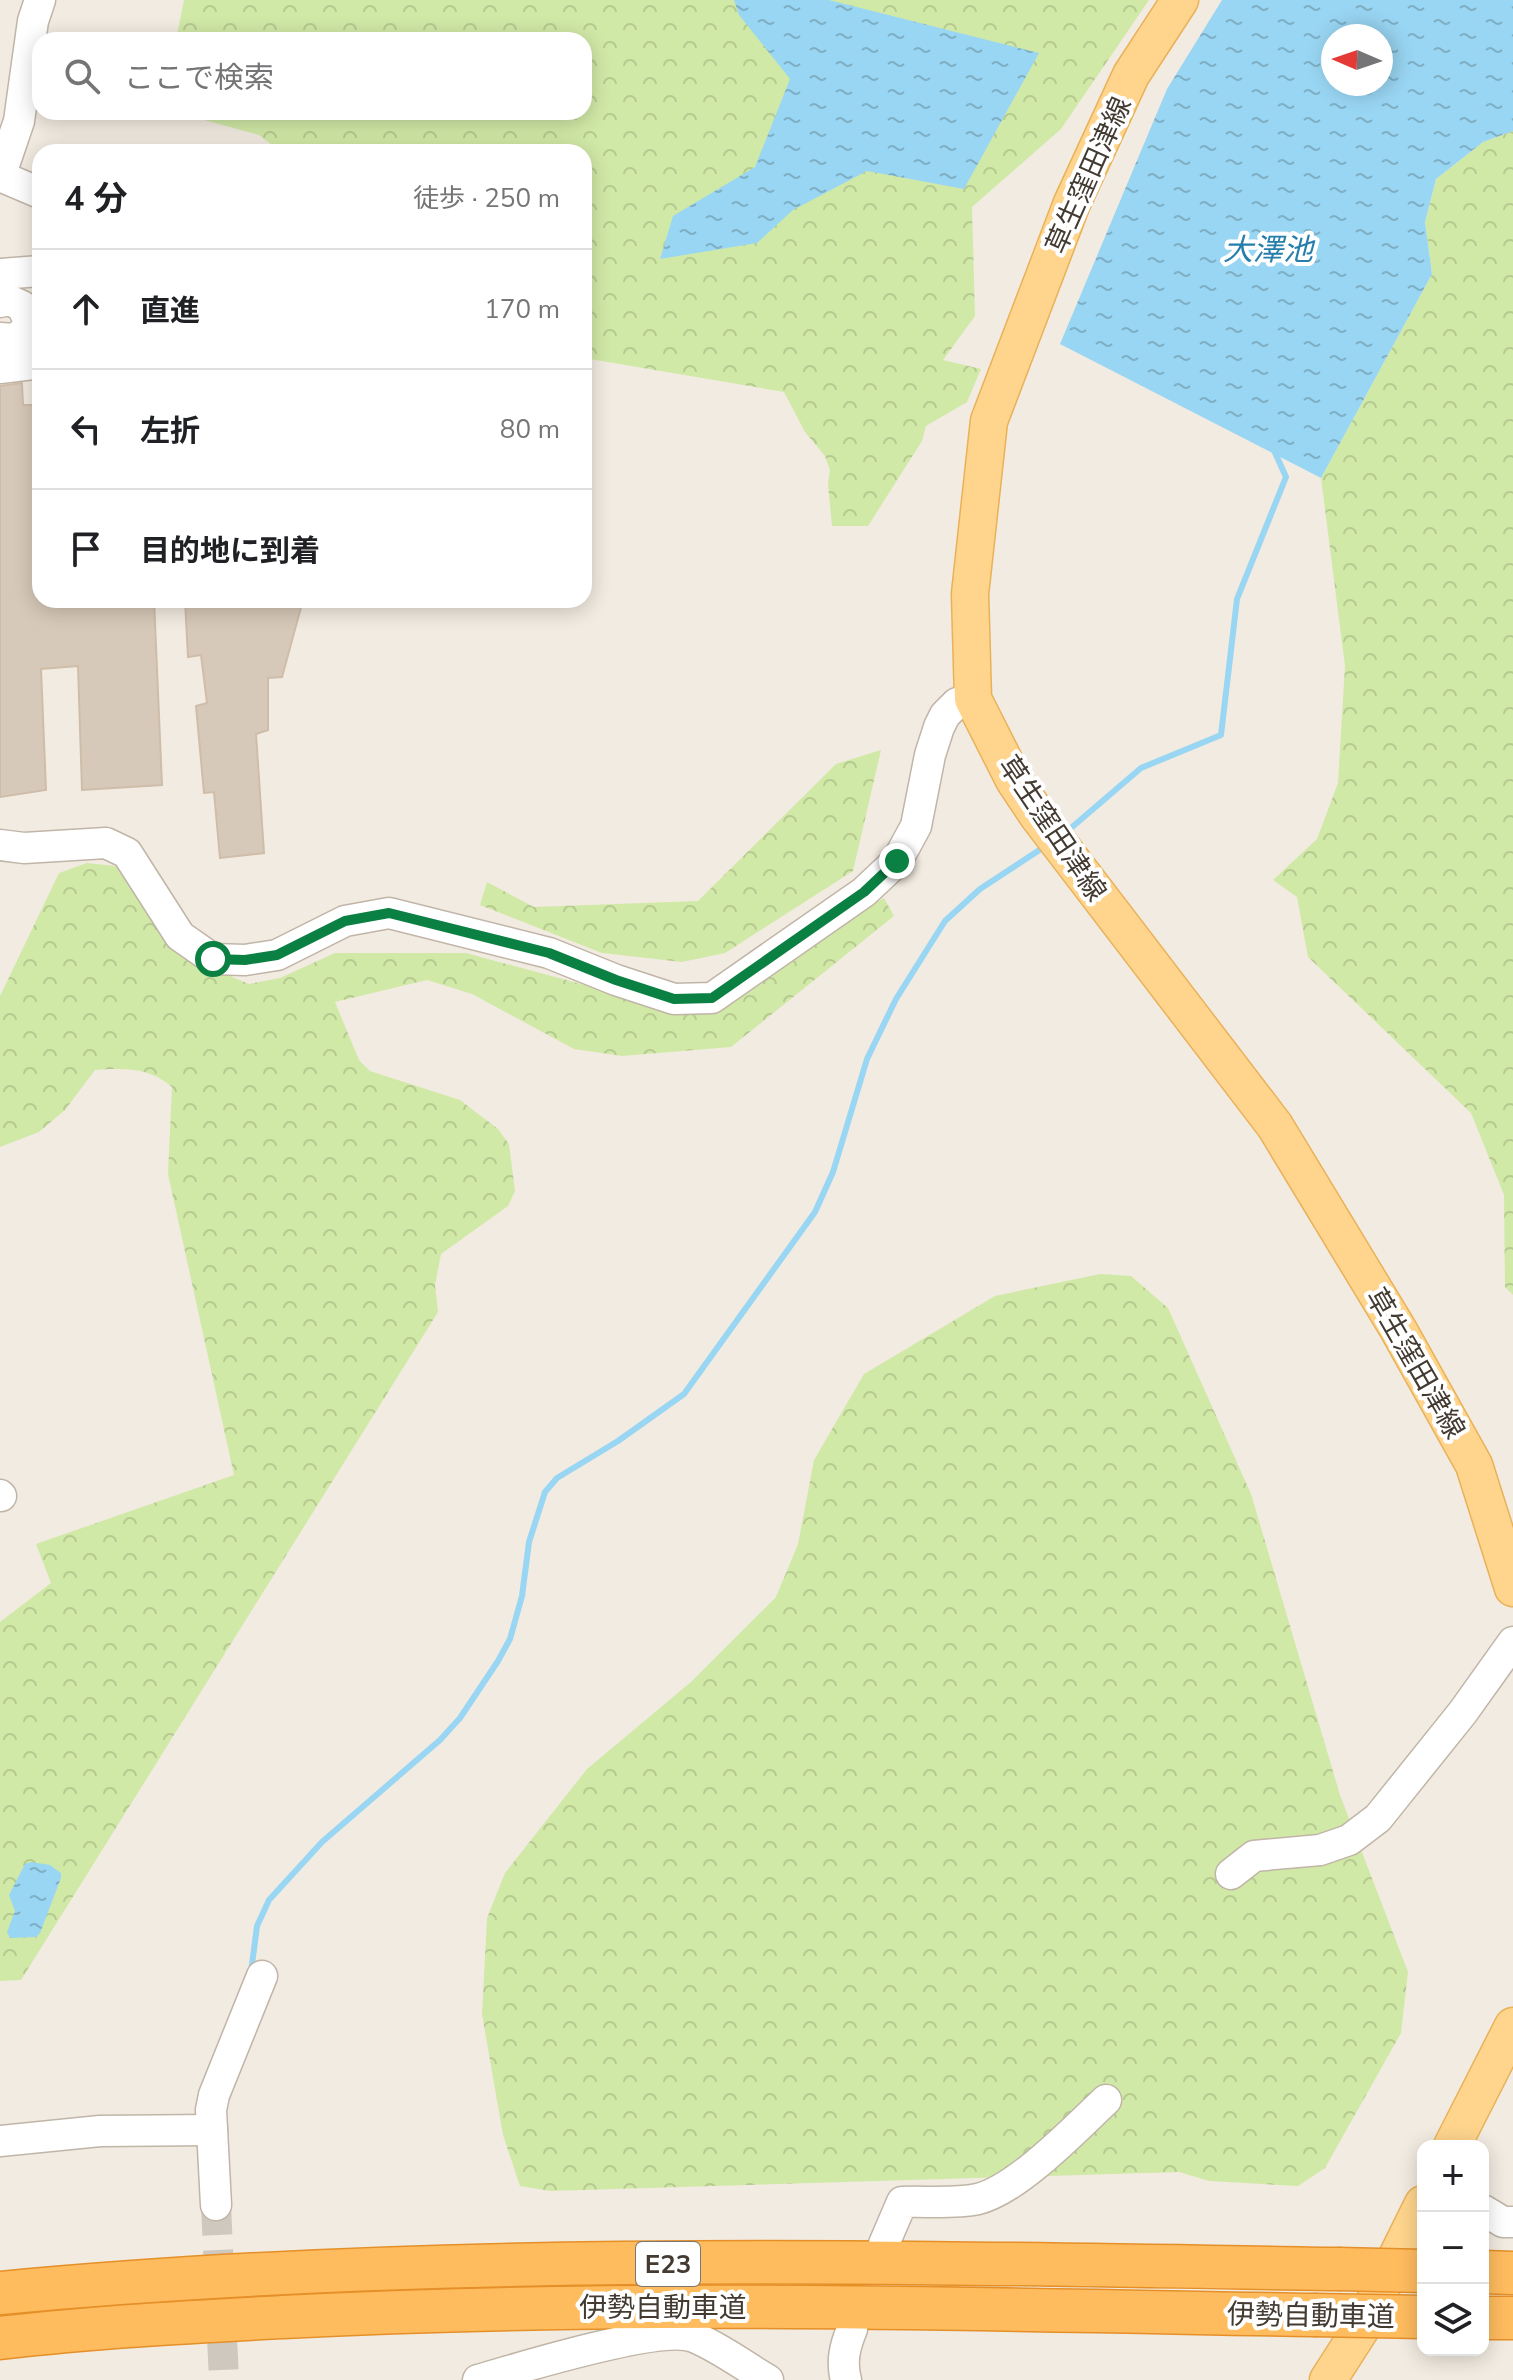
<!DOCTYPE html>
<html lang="ja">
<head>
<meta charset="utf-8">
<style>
	body { margin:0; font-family:"Nunito Sans","Noto Sans JP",sans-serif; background:#f2f2f2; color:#202124 }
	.controls { position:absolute; right:24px; bottom:24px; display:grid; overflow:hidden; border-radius:16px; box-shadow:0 4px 20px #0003 }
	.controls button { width:72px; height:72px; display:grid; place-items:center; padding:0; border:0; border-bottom:2px solid #e0e0e0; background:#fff; color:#202124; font:40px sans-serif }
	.compass { position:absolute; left:1321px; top:24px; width:72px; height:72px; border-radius:50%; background:#fff; box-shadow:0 4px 20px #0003; rotate:272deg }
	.stop { position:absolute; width:24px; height:24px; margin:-18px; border:6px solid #0b8043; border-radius:50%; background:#fff }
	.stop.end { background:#0b8043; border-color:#fff; box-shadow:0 2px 8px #0008 }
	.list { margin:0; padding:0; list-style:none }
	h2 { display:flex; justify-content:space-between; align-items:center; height:104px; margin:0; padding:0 32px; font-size:34px }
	h2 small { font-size:26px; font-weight:400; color:#757577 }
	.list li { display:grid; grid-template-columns:52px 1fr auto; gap:24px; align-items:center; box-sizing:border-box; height:120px; padding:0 32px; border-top:2px solid #e0e0e0 }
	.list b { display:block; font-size:30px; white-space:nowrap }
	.list em { font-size:26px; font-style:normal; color:#757577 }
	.icon { flex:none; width:44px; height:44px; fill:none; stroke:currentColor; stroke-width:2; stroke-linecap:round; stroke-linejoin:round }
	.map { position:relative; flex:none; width:1513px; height:2380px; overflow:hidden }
	.search { position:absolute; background:#fff; box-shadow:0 4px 20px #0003; left:32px; top:32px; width:560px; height:88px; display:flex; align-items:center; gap:20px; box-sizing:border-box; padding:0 28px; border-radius:24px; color:#757577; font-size:30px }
	.panel { position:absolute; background:#fff; box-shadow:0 4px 20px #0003; left:32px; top:144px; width:560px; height:464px; border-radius:24px }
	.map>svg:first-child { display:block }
	.forest { fill:url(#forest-crowns) }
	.water { fill:url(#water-ripples); fill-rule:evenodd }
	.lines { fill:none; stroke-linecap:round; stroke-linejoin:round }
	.stream { stroke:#99d6f3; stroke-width:6 }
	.building { fill:#d7c9b9; stroke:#cfbda9; stroke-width:2 }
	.minor-tunnel { stroke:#cfc8be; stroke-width:30; stroke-dasharray:30 15; stroke-linecap:butt }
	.minor-casing { stroke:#c0b5a7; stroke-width:33 }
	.major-casing { stroke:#e9b158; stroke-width:39 }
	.highway-casing { stroke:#e58f28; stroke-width:45 }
	.minor { stroke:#fff; stroke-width:30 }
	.major { stroke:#ffd58d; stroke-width:36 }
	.highway { stroke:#ffbc5f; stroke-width:42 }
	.highway-bridge-casing { stroke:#e58f28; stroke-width:45; stroke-linecap:butt }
	.highway-bridge { stroke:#ffbc5f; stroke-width:42 }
	.route { stroke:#0b8043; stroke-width:10 }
	.labels { text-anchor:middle; stroke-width:8; stroke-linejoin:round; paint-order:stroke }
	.shield { fill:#fff; stroke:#7b7670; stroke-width:2 }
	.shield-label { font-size:26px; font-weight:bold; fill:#433b32 }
	.street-label { font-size:28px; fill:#433b32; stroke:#fff }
	.water-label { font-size:30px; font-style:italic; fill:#267eab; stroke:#fff }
</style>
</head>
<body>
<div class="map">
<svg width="1513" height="2380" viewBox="0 0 1513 2380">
	<defs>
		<pattern id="forest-crowns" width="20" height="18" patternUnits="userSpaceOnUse" patternTransform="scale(2)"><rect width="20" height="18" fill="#d1e9a7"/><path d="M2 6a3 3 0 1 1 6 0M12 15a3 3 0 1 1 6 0" fill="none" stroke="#b5c990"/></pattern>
		<pattern id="water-ripples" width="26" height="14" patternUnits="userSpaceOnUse" patternTransform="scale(2)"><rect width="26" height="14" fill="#99d6f3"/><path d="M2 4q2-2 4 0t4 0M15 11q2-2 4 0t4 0" fill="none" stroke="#7eafc5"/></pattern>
	</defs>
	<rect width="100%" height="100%" fill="#f2ebe1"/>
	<g class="forest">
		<path d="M184 0H1149L1061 129 972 207 975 316 943 360 981 369 967 402 926 426 922 441 868 526H832L828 484 830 470 825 456 805 432 784 392 584 358V152H281L259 135 175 112H584V40H176Z"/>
		<path d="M1513 131V1295L1505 1287 1504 1195 1471 1113 1308 957 1297 897 1273 880 1317 839 1338 783 1345 666 1321 478 1432 274 1425 222 1436 179 1483 142Z"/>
		<path d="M881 750 853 871 725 953 682 962 602 953 480 905 487 882 534 907 698 901 836 764Z"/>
		<path d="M87 863 115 866 128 875 194 961 249 984 280 978 335 953H466L684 1012 884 898 894 916 731 1047 622 1056 574 1049 472 994 427 980 335 1002 359 1060 370 1071 460 1100 498 1129 509 1144 515 1191 508 1206 441 1254 435 1285 438 1312 21 1980 0 1981V1622L51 1583 36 1544 234 1475 168 1174 172 1087C149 1067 124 1068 95 1070L65 1110 39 1132 0 1147V996L59 873Z"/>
		<path d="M1100 1274 1131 1276 1168 1308 1251 1494 1340 1795 1408 1972 1401 2033 1325 2168 1298 2186 1209 2181 1179 2172 550 2191 520 2186 503 2135 482 2014 487 1918 505 1873 587 1769 691 1682 776 1597 798 1544 814 1460 864 1374 995 1296Z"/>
	</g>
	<g class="water">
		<path d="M734 0H829L1039 53 964 189 867 171 793 210 757 243 660 259 673 216 755 167 790 79 739 15Z"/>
		<path d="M1222 0H1513V131L1483 142 1436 179 1425 222 1432 274 1321 478 1060 344 1167 89ZM1381 36V84H1333V36Z"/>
		<path d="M31 1862 50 1865 61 1873V1878L40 1933 36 1937 10 1938 7 1932 15 1911 9 1895 25 1864Z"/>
	</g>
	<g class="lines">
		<g class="stream">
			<path d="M1064 834 1141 768 1221 735 1237 599 1286 477 1273 448"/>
			<path d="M251 1972 257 1926 269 1900 322 1842 440 1740 460 1718 498 1661 510 1639 522 1596 529 1542 545 1492 557 1478 618 1441 684 1394 815 1212 833 1172 867 1059 896 999 945 921 980 889 1044 847"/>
		</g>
	</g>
	<g class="building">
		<path d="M22 383 23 405H40V600H154L162 785 82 790 78 666 41 669 46 790 0 797V386Z"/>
		<path d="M185 600H303L282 677 268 678V730L256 734 264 853 220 858 214 792 204 793 196 706 207 703 201 655 188 657Z"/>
	</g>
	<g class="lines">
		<path class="minor-tunnel" d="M216 2205 224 2380"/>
		<defs>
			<g id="minor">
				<path d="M0 176 40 193"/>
				<path d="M0 177 19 121 33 21 40 0"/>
				<path d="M0 274 40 271"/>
				<path d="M0 302 9 300 22 306 29 322 26 330 15 339 0 338"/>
				<path d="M0 368 33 364 40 354"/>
				<path d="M0 845 24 848 106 843 127 853 180 936 213 959 245 960 277 955 345 921 389 913 549 953 616 980 674 999 712 998 864 892 897 861 916 826 930 755 939 727 945 715 957 703 973 699"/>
				<path d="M0 1495 1 1496"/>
				<path d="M1231 1874 1254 1856 1320 1850 1349 1840 1378 1818 1463 1712 1513 1642"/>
				<path d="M0 2141 100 2131 212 2130"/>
				<path d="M216 2205 211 2110 214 2095 262 1976"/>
				<path d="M1483 2210 1503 2222H1513"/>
				<path d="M884 2244 902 2202C927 2201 954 2204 978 2199 1018 2189 1075 2129 1106 2100"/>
				<path d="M478 2380C517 2369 660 2324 694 2337 719 2347 744 2366 768 2380"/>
				<path d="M846 2380C841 2361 845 2346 852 2329"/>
			</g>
			<g id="major">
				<path d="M1180 0 1131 75 1072 203 989 421 970 594 973 699 1014 780 1038 816 1275 1126 1398 1329 1474 1465 1513 1588"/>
				<path d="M1452 2146 1513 2026"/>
				<path d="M1328 2380 1362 2327 1423 2204"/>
			</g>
			<g id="highway">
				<path d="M1483 2272 1513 2273"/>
				<path d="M0 2293C444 2251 892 2262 1338 2269"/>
				<path d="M1483 2318H1513"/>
				<path d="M0 2338C94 2327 189 2322 283 2317 627 2299 971 2309 1314 2315"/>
			</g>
		</defs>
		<use href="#minor" class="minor-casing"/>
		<use href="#major" class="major-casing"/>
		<use href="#highway" class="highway-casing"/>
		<use href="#minor" class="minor"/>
		<use href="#major" class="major"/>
		<use href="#highway" class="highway"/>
		<defs>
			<g id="highway-bridge">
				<path d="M1338 2269 1423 2271"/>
				<path d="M1314 2315 1423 2317"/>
			</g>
		</defs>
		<use href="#highway-bridge" class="highway-bridge-casing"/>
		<use href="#highway-bridge" class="highway-bridge"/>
	</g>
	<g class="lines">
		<path class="route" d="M213 959 245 960 277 955 345 921 389 913 549 953 616 980 674 999 712 998 864 892 897 861"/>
	</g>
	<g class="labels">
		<rect class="shield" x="636" y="2242" width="64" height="44" rx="6"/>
		<g class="shield-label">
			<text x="668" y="2273">E23</text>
		</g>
		<g class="street-label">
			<text transform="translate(1088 175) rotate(-66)" y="10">草生窪田津線</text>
			<text transform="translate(1053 828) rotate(56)" y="10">草生窪田津線</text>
			<text transform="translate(1416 1363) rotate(60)" y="10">草生窪田津線</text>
			<text x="663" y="2317">伊勢自動車道</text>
			<text transform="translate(1311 2315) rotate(1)" y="10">伊勢自動車道</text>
		</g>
		<g class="water-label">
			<text x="1268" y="260">大澤池</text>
		</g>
	</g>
</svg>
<div class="controls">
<button>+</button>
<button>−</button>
<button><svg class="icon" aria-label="layers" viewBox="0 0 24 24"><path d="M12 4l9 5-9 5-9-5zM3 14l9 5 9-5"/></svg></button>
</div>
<svg class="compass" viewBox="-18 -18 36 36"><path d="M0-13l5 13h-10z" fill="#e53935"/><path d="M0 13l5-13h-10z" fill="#757577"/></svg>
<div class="stop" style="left:213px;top:959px"></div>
<div class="stop end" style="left:897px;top:861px"></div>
<div class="search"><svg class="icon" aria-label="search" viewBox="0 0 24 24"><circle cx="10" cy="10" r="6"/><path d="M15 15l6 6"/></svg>ここで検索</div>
<section class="panel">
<h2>4 分<small>徒歩 · 250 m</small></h2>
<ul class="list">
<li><svg class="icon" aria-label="ahead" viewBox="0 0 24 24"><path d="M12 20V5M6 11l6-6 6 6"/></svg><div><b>直進</b></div><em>170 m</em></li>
<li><svg class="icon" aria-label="left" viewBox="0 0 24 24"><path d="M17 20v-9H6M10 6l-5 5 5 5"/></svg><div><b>左折</b></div><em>80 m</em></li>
<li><svg class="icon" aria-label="arrive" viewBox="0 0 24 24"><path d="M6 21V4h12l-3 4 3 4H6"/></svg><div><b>目的地に到着</b></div></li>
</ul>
</section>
</div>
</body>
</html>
